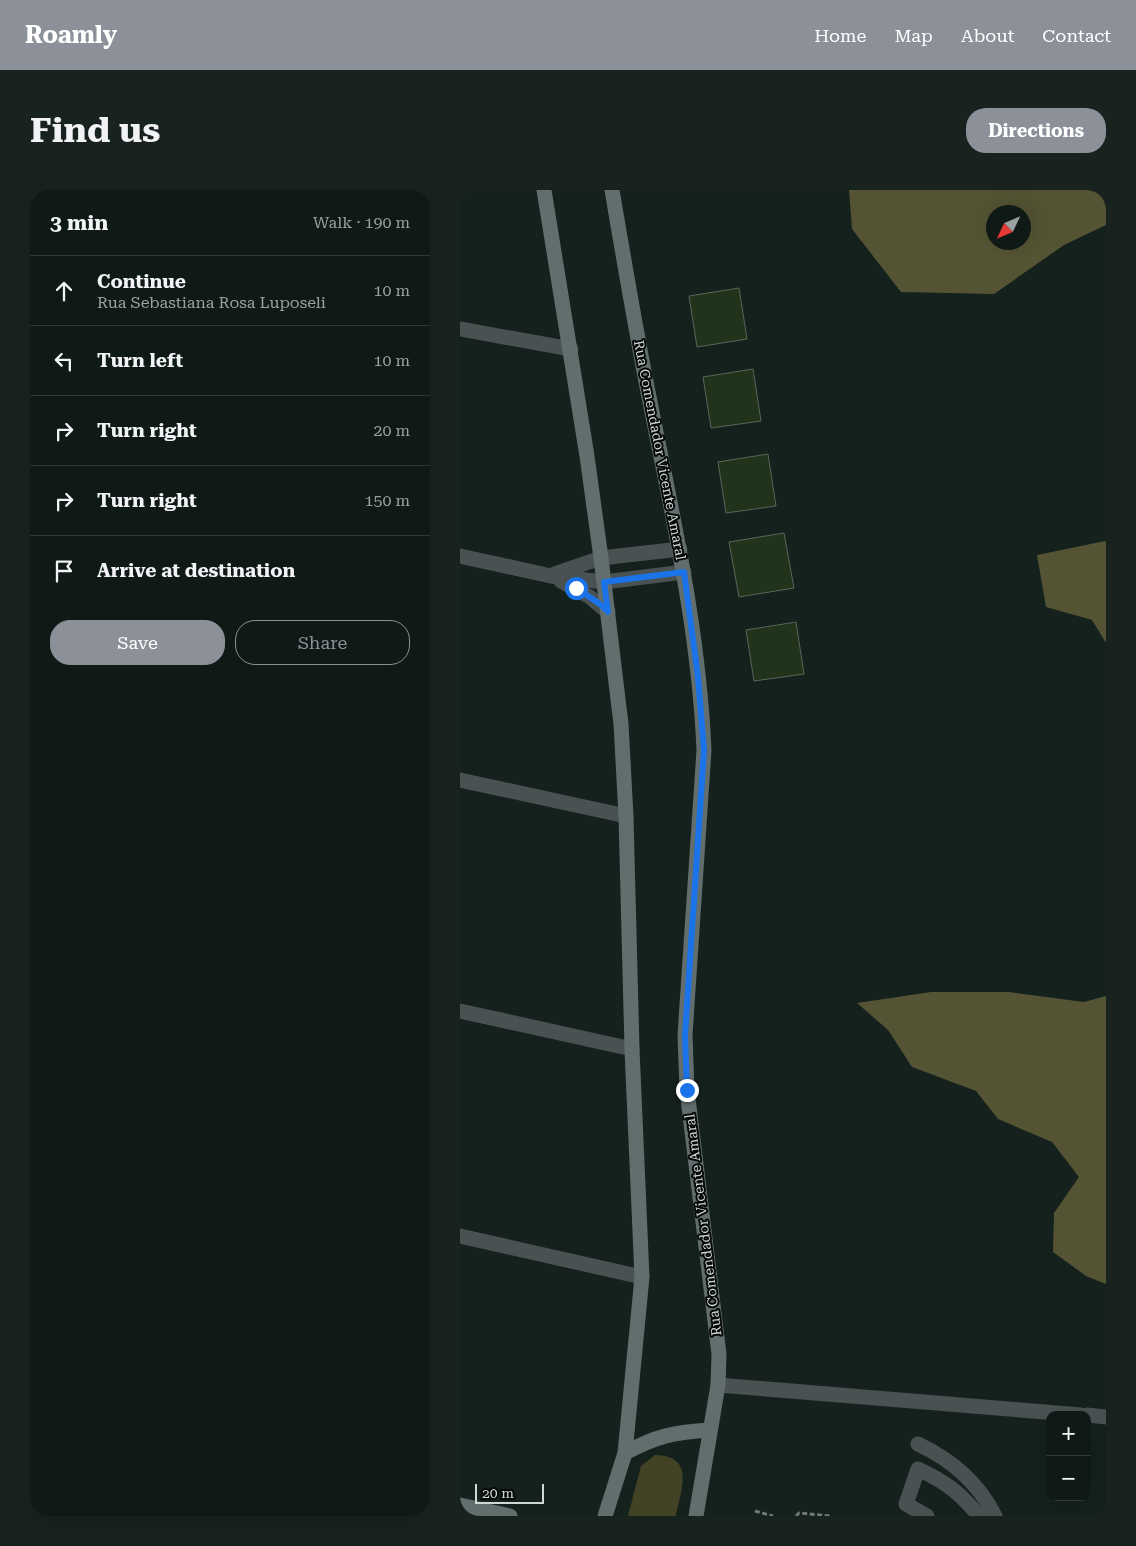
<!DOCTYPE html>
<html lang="en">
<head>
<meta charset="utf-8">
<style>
	body { margin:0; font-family:"Roboto Serif",serif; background:#18221f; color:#f1f3f6 }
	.controls { position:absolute; right:15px; bottom:15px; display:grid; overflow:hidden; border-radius:10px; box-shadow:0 5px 20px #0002 }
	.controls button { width:45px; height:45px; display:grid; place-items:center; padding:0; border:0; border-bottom:1px solid #2f3835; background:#0f1916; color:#f1f3f6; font:25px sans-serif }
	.compass { position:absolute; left:526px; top:15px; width:45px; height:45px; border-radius:50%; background:#0f1916; box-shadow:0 5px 20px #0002; rotate:226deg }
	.scale { position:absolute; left:15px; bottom:12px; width:69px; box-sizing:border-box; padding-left:5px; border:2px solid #d0d8d5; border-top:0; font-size:14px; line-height:18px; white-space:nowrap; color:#d0d8d5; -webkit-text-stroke:4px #050908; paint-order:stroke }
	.stop { position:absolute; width:15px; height:15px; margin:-11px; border:4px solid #1a73e8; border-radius:50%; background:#fff }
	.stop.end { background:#1a73e8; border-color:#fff; box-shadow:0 1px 5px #0008 }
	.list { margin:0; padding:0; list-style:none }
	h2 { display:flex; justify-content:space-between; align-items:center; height:65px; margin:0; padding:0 20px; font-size:21px }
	h2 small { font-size:16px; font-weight:400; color:#9ba0a1 }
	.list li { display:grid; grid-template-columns:32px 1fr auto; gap:15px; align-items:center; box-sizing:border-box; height:70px; padding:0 20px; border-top:1px solid #2f3835 }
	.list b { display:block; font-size:19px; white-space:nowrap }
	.list p { margin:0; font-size:16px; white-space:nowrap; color:#9ba0a1 }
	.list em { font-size:16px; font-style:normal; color:#9ba0a1 }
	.actions { display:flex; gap:10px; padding:15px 20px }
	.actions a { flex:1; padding:11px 0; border:1px solid #8c9099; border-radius:20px; text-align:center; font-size:18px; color:#8c9099 }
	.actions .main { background:#8c9099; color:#fff }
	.icon { flex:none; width:28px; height:28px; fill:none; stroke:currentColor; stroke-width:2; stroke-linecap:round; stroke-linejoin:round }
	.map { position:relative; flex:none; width:646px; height:1326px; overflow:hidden; border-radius:20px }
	header { display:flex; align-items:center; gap:30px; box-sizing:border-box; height:70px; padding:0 25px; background:#8c9099; color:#fff }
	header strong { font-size:24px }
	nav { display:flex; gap:28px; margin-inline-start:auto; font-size:18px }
	.intro { display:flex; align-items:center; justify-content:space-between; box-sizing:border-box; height:120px; padding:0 30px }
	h1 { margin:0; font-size:35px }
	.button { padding:12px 22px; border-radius:20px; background:#8c9099; color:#fff; font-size:18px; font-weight:700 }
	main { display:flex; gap:30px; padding:0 30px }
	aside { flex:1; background:#0f1916; border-radius:20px; box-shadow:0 5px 20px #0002 }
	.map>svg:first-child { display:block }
	.green { fill:#424225 }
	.forest { fill:#545333; fill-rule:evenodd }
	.building { fill:#20341c; stroke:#5c645a }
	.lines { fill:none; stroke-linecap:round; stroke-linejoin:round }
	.path { stroke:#6f7a76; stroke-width:3; stroke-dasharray:5 2.5; stroke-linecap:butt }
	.street { stroke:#4a5152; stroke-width:15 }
	.secondary { stroke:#626d6e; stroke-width:15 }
	.route { stroke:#1a73e8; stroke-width:6 }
	.labels { text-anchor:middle; stroke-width:4; stroke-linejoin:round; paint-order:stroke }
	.street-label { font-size:14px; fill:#d0d8d5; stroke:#050908 }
</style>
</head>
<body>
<header>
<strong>Roamly</strong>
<nav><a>Home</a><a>Map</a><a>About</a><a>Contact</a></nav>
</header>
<div class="intro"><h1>Find us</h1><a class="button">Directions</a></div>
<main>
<aside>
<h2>3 min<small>Walk · 190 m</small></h2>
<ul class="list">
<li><svg class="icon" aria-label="ahead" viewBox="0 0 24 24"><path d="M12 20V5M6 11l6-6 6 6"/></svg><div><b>Continue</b><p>Rua Sebastiana Rosa Luposeli</p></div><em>10 m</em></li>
<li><svg class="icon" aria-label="left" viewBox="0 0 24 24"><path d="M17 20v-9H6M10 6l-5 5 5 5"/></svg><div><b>Turn left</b></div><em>10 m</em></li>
<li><svg class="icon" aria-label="right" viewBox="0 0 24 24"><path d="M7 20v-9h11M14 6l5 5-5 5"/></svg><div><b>Turn right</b></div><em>20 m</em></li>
<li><svg class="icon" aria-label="right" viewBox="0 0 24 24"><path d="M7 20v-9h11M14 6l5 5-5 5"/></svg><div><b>Turn right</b></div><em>150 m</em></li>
<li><svg class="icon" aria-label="arrive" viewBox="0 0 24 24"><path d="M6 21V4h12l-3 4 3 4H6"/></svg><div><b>Arrive at destination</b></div></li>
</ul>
<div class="actions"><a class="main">Save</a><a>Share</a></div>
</aside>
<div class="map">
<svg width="646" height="1326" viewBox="0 0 646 1326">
	<rect width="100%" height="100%" fill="#14211d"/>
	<path class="green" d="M195 1265C236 1266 221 1300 216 1326H168L181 1276Z"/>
	<g class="forest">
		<path d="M389 0H646V35L604 55 534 104 441 102 392 39ZM534 22H564V52H534Z"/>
		<path d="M645 351 646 352V453L632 430 586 417 577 365Z"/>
		<path d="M471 802H549L624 812 646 806V1094L626 1086 593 1062 594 1023 619 987 592 952 538 929 516 901 452 877 428 840 397 813Z"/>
	</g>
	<g class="building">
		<path d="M279 98 287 149 237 157 229 106Z"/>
		<path d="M293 179 301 231 251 238 243 187Z"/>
		<path d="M308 264 316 316 266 323 258 272Z"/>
		<path d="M324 343 334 398 279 407 269 352Z"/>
		<path d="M336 432 344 484 294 491 286 440Z"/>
	</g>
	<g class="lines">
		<g class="path">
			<path d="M295 1321 313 1326"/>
			<path d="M336 1326 339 1323 370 1326"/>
		</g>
		<g class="street">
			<path d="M0 139 111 159"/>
			<path d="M0 366 91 386 144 392 224 382"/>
			<path d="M94 384 141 368 220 359"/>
			<path d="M101 391 130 407 148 422"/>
			<path d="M0 590 166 626"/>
			<path d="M0 821 172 859"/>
			<path d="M0 1046 182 1087"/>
			<path d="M258 1195 621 1225"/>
			<path d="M627 1225 646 1227"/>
			<path d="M458 1254C492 1270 518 1292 535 1326"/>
			<path d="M467 1326 446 1314 458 1279C486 1292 500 1303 519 1326"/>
		</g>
		<g class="secondary">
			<path d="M84 0 127 266 141 368 161 534 166 626 172 859 182 1087 165 1263 145 1326"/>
			<path d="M152 0C164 71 176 142 190 212 213 328 239 442 244 560L225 845 227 900 259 1164 258 1195 236 1326"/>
			<path d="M165 1263C196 1246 215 1242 250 1240"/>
			<path d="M0 1315 50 1326"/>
		</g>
	</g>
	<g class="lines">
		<path class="route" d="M116 398 140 414 148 422 144 392 224 382 238 487 244 560 225 845 227 900"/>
	</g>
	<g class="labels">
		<g class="street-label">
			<text transform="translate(200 260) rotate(79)" y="5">Rua Comendador Vicente Amaral</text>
			<text transform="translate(243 1035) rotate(-97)" y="5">Rua Comendador Vicente Amaral</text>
		</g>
	</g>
</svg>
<div class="controls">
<button>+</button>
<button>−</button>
</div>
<svg class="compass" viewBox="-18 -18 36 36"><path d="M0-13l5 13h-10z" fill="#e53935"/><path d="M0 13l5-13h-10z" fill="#9ba0a1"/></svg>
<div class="scale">20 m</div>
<div class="stop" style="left:116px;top:398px"></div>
<div class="stop end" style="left:227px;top:900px"></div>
</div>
</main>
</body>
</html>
